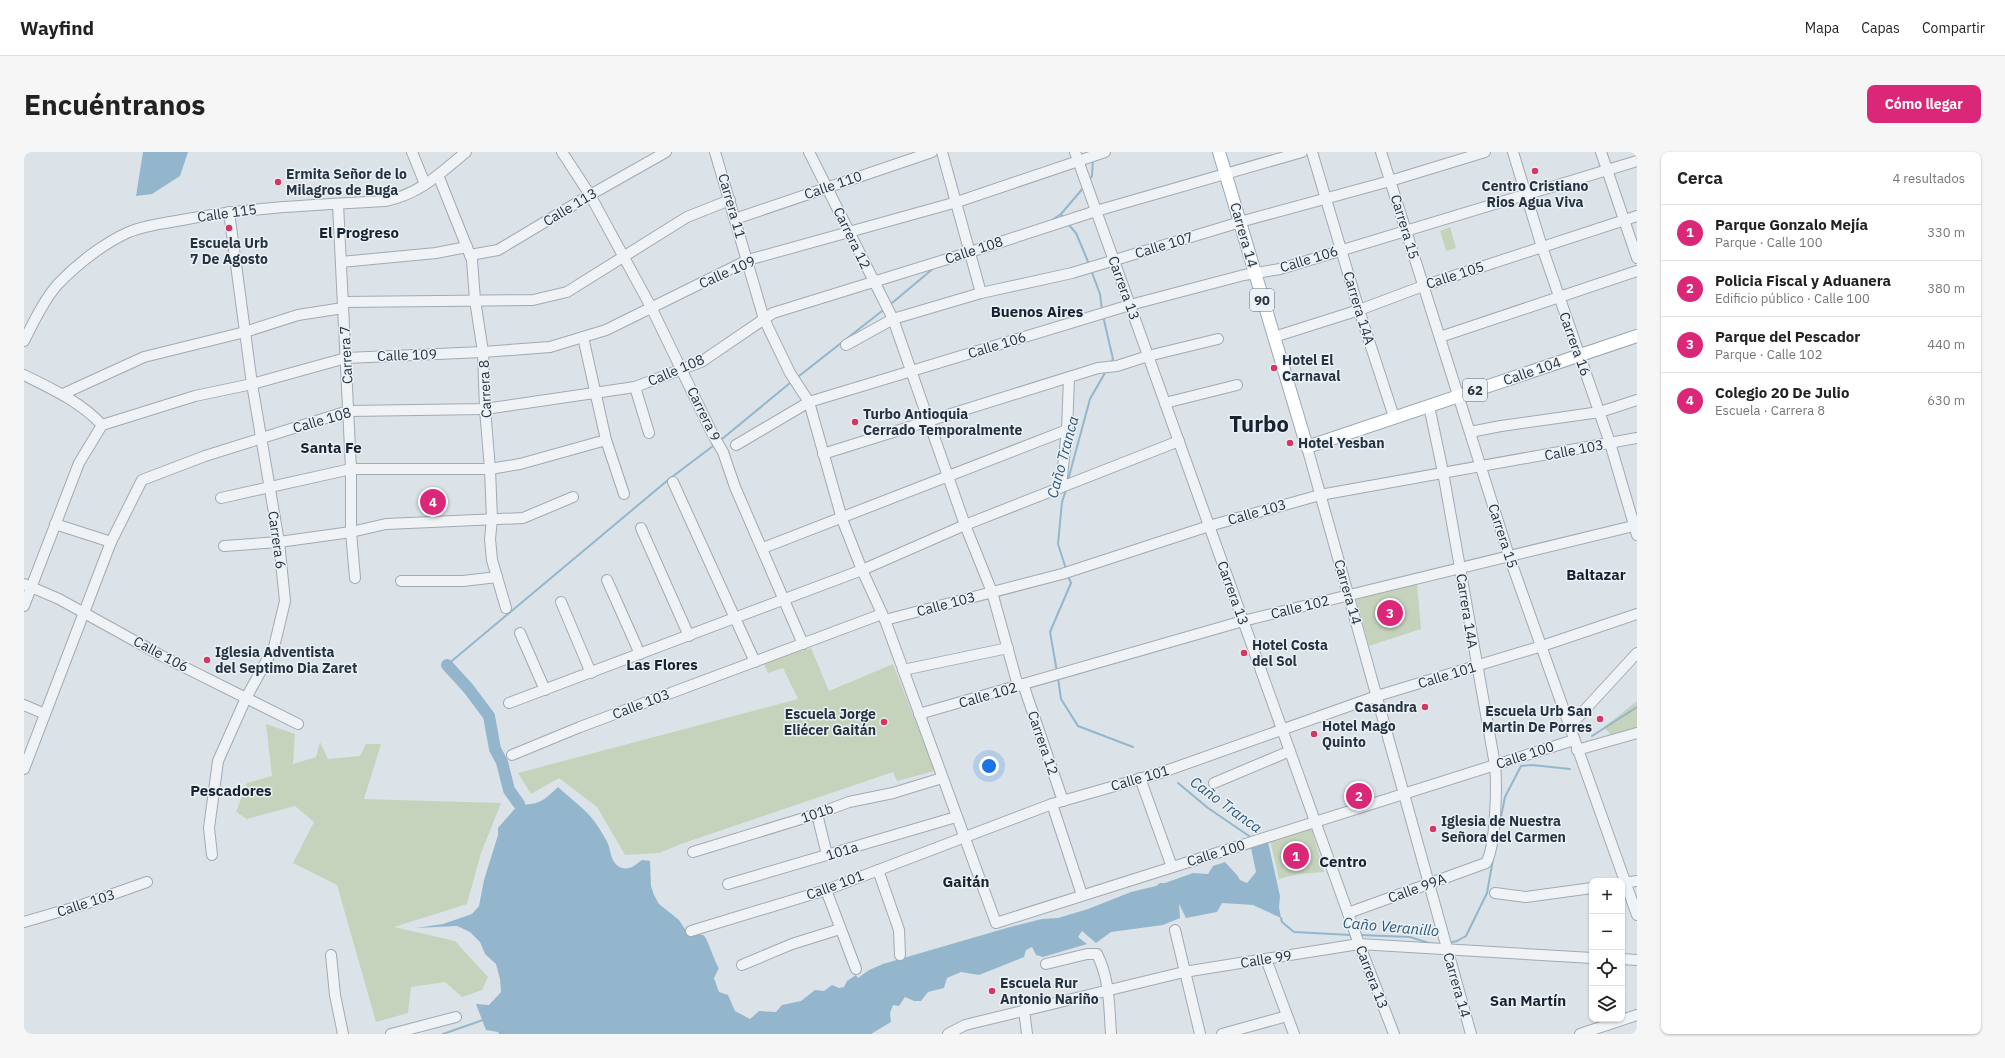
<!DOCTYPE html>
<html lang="es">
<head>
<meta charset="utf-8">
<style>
	body { margin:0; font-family:"IBM Plex Sans",sans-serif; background:#f6f6f6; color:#222 }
	.controls { position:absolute; right:12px; bottom:12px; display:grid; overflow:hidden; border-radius:8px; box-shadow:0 1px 3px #0004 }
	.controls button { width:36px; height:36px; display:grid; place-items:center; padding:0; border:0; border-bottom:1px solid #e0e0e0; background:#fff; color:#222; font:20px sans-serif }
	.you { position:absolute; left:965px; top:614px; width:14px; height:14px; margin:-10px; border:3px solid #fff; border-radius:50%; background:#1a73e8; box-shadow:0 0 0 6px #1a73e833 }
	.badge { display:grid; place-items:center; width:26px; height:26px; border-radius:50%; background:#db2777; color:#fff; font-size:13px; font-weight:700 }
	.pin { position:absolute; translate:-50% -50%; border:2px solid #fff; box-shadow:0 1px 4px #0006 }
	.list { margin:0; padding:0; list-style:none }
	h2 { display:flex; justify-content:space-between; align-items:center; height:52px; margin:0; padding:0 16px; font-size:17px }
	h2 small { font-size:13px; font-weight:400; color:#767676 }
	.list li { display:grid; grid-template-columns:26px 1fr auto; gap:12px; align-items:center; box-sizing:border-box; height:56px; padding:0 16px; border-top:1px solid #e0e0e0 }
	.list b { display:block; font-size:15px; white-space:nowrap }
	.list p { margin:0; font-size:13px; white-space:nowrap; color:#767676 }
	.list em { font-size:13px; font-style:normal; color:#767676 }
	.icon { flex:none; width:22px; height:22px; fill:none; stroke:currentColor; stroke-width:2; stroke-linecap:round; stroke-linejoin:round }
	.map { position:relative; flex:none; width:1613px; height:882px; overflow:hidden; border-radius:8px }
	header { display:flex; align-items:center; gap:24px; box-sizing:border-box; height:56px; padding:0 20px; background:#fff; border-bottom:1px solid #e0e0e0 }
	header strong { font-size:19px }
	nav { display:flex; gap:22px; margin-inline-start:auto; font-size:14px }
	.intro { display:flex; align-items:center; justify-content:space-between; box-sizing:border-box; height:96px; padding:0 24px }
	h1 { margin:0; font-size:28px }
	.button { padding:10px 18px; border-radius:8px; background:#db2777; color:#fff; font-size:14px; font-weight:700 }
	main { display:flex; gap:24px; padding:0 24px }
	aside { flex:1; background:#fff; border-radius:8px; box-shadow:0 1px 3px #0004 }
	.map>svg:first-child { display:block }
	.green { fill:#c5d3bd }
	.water { fill:#94b6cc }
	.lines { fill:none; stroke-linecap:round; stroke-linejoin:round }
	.stream { stroke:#94b6cc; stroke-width:2 }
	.river { stroke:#94b6cc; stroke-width:12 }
	.minor-casing { stroke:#a1aab2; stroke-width:12 }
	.major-casing { stroke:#9ba9b5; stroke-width:14 }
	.minor { stroke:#eff3f6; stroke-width:10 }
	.major { stroke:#fff; stroke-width:12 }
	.poi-dot { fill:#d93564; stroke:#ecf1f6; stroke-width:1.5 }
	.labels { text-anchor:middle; stroke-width:3; stroke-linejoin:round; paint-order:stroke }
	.shield { fill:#ecf1f6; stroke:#616b77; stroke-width:1 }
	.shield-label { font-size:13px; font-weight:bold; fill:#253240 }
	.poi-label { font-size:14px; font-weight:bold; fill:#253240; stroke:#ecf1f6; text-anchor:start }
	.street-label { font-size:14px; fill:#253240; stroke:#ecf1f6 }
	.neighbourhood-label { font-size:15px; font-weight:bold; fill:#172330; stroke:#ecf1f6 }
	.water-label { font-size:15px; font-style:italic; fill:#2c5777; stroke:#ecf1f6 }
	.town-label { font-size:22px; font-weight:bold; fill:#172330; stroke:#ecf1f6 }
</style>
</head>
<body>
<header>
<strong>Wayfind</strong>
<nav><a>Mapa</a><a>Capas</a><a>Compartir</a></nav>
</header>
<div class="intro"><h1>Encuéntranos</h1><a class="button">Cómo llegar</a></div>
<main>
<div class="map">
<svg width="1613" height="882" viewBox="0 0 1613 882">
	<rect width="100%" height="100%" fill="#dce3e8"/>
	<g class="green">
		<path d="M1426 75 1432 96 1422 99 1416 79Z"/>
		<path d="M1393 431 1397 477 1345 494 1332 446Z"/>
		<path d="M787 496 805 539 869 512 911 619 873 629 869 620 657 692 635 701 601 703 573 655 535 626 507 642 494 621 774 547 759 516 744 521 739 510Z"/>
		<path d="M1613 549V576L1587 583 1580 575Z"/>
		<path d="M242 572 271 582 269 612 292 605 296 590 304 607 336 604 342 592H357L340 647 477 651 457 701 443 752 370 775 431 789 464 825 458 838 438 845 421 830 387 835 384 861 352 870 313 733 269 711 290 670 271 654 223 667 212 660 223 631 248 624Z"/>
		<path d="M1287 675 1300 720 1274 722 1255 727 1246 688Z"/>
	</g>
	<g class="water">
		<path d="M119 0H164L156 24 128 42 112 44Z"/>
		<path d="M534 635C549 649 565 659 575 676 578 681 582 687 584 692 587 700 587 709 594 714 604 720 610 714 618 708L626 709 627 734 630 743 635 752 655 768 664 782C669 782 675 782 679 783 683 784 690 809 695 816L690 826 695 840 704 843 711 859 726 867 735 859 752 860 758 853 777 849 791 838 800 839 808 833 815 836 820 835 823 829 832 823 834 826 845 818 859 812 986 775 1018 767 1034 766 1064 757 1107 740 1132 734 1136 731H1141L1169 721 1184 722 1189 714 1201 710 1213 723 1216 728 1223 731 1232 720 1227 696 1244 690 1256 744 1255 755 1257 766 1229 753 1198 751 1193 760 1162 766 1155 752 1156 766 1139 773 1087 780 1072 791 1058 779 1054 785 1063 792 1019 805 1012 803 1008 795 1002 798 1000 805 955 823 937 820 923 826 920 836 904 840 897 849H890L881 845 875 854 869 853 866 861 867 870 847 882H475L474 880 462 878 452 852 465 853 477 840 476 827 472 812 461 802 456 790 446 780 433 774 392 776 419 772 448 762 455 754 460 728 474 683V676L495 652C515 654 520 648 534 635Z"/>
	</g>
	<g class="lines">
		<g class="stream">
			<path d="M1065 28 1068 24 1069 7"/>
			<path d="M1040 67 1037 62 1060 35"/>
			<path d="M1028 68 1037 62"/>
			<path d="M1044 72 1052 81 1065 112"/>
			<path d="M1067 118 1076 142 1078 158"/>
			<path d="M868 151 911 115"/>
			<path d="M1079 164 1089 207 1086 212"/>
			<path d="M775 224 858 159"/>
			<path d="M698 287 766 231"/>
			<path d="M1044 328 1066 247 1082 219"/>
			<path d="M1042 338 1038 350 1034 392 1042 417"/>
			<path d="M423 513 644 328 689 294"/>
			<path d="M1033 520 1026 480 1047 431 1044 424"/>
			<path d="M1034 526 1037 547 1054 574 1109 595"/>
			<path d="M1568 584 1613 555"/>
			<path d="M1154 631 1184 656 1228 686"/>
			<path d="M1475 675 1481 645 1497 614 1508 613 1546 617"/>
			<path d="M1257 766 1258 770 1270 780 1327 783"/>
			<path d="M1336 783 1386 785 1408 792"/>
			<path d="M1424 791 1433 789 1442 784 1463 741 1469 707"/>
			<path d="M419 882 459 868"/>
		</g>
		<path class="river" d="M423 513 444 536 465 564 471 597 478 610 485 638 495 652"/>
		<defs>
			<g id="minor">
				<path d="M388 0 401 32"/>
				<path d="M538 0 566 43 627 155 689 283 699 300 711 335 779 492"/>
				<path d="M691 0 740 167 766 221 785 250 818 367 838 418 861 468 972 771 1550 588"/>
				<path d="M785 0 869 167 941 373 968 440 994 534"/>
				<path d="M918 0 957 141"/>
				<path d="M1051 0 1334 789 1370 882"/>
				<path d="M1288 0 1335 158 1370 265"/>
				<path d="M1357 0 1485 404 1613 763"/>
				<path d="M1489 0 1518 95 1586 291 1613 383"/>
				<path d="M1577 0 1613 106"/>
				<path d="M414 23 448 108 451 148 459 200 461 257 466 317 468 367 466 387 468 408 482 456"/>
				<path d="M314 52 327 317V380L331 426"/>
				<path d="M711 67 908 0"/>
				<path d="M446 103 474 98 566 43 642 0"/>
				<path d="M317 110 412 101 443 95"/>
				<path d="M319 150 509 148 543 140 663 65 706 48"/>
				<path d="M559 185 582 288 600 342"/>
				<path d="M1250 185 1335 158 1399 134 1613 64"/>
				<path d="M1416 185 1613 119"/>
				<path d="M0 189C10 169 20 148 34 132 53 112 80 91 105 80 122 73 141 71 158 68 225 55 293 53 361 49 396 42 415 22 442 0"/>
				<path d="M822 193 869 167 957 141 1048 121 1223 68 1366 29 1461 0"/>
				<path d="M0 223C28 237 57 250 78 273"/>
				<path d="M611 235 625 281"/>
				<path d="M39 242 120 205 221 180 274 163 319 156"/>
				<path d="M1141 251 1213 233"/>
				<path d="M1446 280 1477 274 1576 260 1613 248"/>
				<path d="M712 293 785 250 1106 153 1220 123 1256 117 1613 9"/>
				<path d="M1283 295 1447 882"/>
				<path d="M799 302 1074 216 1093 214 1124 204 1194 187"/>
				<path d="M649 330 731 510"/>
				<path d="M1037 334 1043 278"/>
				<path d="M197 346 327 317H466L496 312 582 288"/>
				<path d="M31 372 87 390"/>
				<path d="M617 376 665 484"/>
				<path d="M200 394 255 390 327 380 362 372 499 366 549 345"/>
				<path d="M739 396 1043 278 1045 226"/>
				<path d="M583 428 616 502"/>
				<path d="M377 429H439L473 425"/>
				<path d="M0 432 35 447 138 504 274 572"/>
				<path d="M537 450 567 521"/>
				<path d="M0 454 55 311 78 273 171 244 228 232 322 206 459 200 526 195 582 178 724 108 933 50 1081 0"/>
				<path d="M861 468 1038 422 1185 374 1296 343 1613 286"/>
				<path d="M496 481 521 538"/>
				<path d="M879 518 984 496"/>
				<path d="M999 532 1039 649"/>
				<path d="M485 551 838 418 941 373 1155 289"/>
				<path d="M0 553 21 562"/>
				<path d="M895 562 1219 469 1613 373"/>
				<path d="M1545 575 1613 501"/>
				<path d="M1553 598 1613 581"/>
				<path d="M488 603 556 575 858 462"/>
				<path d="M0 617 87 390 118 328 181 304 324 259 461 257 611 235 677 210 749 161 946 100 1072 59 1278 0"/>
				<path d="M1116 626 1148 715"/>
				<path d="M1190 631 1266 599"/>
				<path d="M1028 652 1058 743"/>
				<path d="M793 662 803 703"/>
				<path d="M669 700 793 662 825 650 869 641 918 626"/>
				<path d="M188 703 185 676 194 609 222 546 250 495 261 449 255 390 228 232 205 60"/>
				<path d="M854 718 875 778 876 803"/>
				<path d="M1598 731 1613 729"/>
				<path d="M704 732 932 665"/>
				<path d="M802 738 832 817"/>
				<path d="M1471 741 1502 745 1568 736"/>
				<path d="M1324 761 1462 711C1472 694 1473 634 1471 613L1419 320 1405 254"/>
				<path d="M0 770 55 754 123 730"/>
				<path d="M1151 778 1176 882"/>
				<path d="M667 779 802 738 1028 652 1136 621 1353 544 1518 494 1613 462"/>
				<path d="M307 803 311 843 319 882"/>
				<path d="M1242 807 1270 882"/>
				<path d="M1598 807 1613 808"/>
				<path d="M1022 812 1063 802H1073C1086 828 1085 854 1087 882"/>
				<path d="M718 813 768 792 816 777"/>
				<path d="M1000 858 1003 882"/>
				<path d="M367 882 432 865"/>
				<path d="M924 882 941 873 1160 820 1335 792 1568 806"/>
				<path d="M1198 882 1263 864"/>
				<path d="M1556 882 1613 863"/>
			</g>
			<path id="major" d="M1195 0 1283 295 1613 184"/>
		</defs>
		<use href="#minor" class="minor-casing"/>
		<use href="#major" class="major-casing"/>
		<use href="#minor" class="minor"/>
		<use href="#major" class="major"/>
	</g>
	<g class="poi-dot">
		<circle cx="1511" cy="19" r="4"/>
		<circle cx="254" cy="30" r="4"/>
		<circle cx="205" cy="76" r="4"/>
		<circle cx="1250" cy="216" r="4"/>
		<circle cx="831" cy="270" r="4"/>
		<circle cx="1266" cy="291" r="4"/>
		<circle cx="1220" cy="501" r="4"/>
		<circle cx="183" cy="508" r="4"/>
		<circle cx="1401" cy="555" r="4"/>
		<circle cx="1576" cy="567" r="4"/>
		<circle cx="860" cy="570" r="4"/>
		<circle cx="1290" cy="582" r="4"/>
		<circle cx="1409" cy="677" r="4"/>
		<circle cx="968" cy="839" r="4"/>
	</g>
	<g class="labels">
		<g class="shield">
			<rect x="1226" y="137" width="24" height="22" rx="3"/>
			<rect x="1439" y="227" width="24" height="22" rx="3"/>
		</g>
		<g class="shield-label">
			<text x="1238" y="153">90</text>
			<text x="1451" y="243">62</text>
		</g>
		<g class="poi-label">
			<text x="262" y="27">Ermita Señor de lo<tspan x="262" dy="16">Milagros de Buga</tspan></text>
			<text x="1511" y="39" text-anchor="middle">Centro Cristiano<tspan x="1511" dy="16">Rios Agua Viva</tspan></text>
			<text x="205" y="96" text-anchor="middle">Escuela Urb<tspan x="205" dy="16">7 De Agosto</tspan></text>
			<text x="1258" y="213">Hotel El<tspan x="1258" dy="16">Carnaval</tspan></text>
			<text x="839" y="267">Turbo Antioquia<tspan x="839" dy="16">Cerrado Temporalmente</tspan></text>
			<text x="1274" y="296">Hotel Yesban</text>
			<text x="1228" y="498">Hotel Costa<tspan x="1228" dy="16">del Sol</tspan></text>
			<text x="191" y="505">Iglesia Adventista<tspan x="191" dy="16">del Septimo Dia Zaret</tspan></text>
			<text x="1393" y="560" text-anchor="end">Casandra</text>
			<text x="1568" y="564" text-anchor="end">Escuela Urb San<tspan x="1568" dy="16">Martin De Porres</tspan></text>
			<text x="852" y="567" text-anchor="end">Escuela Jorge<tspan x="852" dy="16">Eliécer Gaitán</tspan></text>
			<text x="1298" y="579">Hotel Mago<tspan x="1298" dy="16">Quinto</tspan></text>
			<text x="1417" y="674">Iglesia de Nuestra<tspan x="1417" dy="16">Señora del Carmen</tspan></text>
			<text x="976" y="836">Escuela Rur<tspan x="976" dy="16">Antonio Nariño</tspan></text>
		</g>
		<g class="street-label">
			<text transform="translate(809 33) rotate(-19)" y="5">Calle 110</text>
			<text transform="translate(708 54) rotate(74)" y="5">Carrera 11</text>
			<text transform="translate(546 55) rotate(-31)" y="5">Calle 113</text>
			<text transform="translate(203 61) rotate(-8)" y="5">Calle 115</text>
			<text transform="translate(1381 75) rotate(73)" y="5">Carrera 15</text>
			<text transform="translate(1220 83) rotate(74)" y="5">Carrera 14</text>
			<text transform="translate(828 86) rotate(64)" y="5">Carrera 12</text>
			<text transform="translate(1140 93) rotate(-17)" y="5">Calle 107</text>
			<text transform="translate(950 98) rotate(-18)" y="5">Calle 108</text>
			<text transform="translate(1285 107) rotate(-17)" y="5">Calle 106</text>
			<text transform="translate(703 120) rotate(-24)" y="5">Calle 109</text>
			<text transform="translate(1431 123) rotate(-18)" y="5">Calle 105</text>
			<text transform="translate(1100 136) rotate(70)" y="5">Carrera 13</text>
			<text transform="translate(1335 156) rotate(73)" y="5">Carrera 14A</text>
			<text transform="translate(1551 192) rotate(70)" y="5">Carrera 16</text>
			<text transform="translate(973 193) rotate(-17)" y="5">Calle 106</text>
			<text transform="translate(322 203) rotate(-93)" y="5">Carrera 7</text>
			<text transform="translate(383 203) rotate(-2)" y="5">Calle 109</text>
			<text transform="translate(652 218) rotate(-23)" y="5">Calle 108</text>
			<text transform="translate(1508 219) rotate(-19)" y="5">Calle 104</text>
			<text transform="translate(461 237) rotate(-93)" y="5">Carrera 8</text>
			<text transform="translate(680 262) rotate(64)" y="5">Carrera 9</text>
			<text transform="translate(298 268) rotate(-16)" y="5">Calle 108</text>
			<text transform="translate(1550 298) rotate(-11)" y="5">Calle 103</text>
			<text transform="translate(1233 360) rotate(-16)" y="5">Calle 103</text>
			<text transform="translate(1479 384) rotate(72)" y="5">Carrera 15</text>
			<text transform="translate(253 388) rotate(82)" y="5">Carrera 6</text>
			<text transform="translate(1324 440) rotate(74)" y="5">Carrera 14</text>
			<text transform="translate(1209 441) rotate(70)" y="5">Carrera 13</text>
			<text transform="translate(922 452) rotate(-15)" y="5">Calle 103</text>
			<text transform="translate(1276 455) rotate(-14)" y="5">Calle 102</text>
			<text transform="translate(1443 459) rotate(81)" y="5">Carrera 14A</text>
			<text transform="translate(137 502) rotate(28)" y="5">Calle 106</text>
			<text transform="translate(1423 523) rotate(-17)" y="5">Calle 101</text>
			<text transform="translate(964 543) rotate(-16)" y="5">Calle 102</text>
			<text transform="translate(617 552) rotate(-21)" y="5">Calle 103</text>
			<text transform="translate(1019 591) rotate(71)" y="5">Carrera 12</text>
			<text transform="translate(1501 603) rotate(-18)" y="5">Calle 100</text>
			<text transform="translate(1116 626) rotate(-16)" y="5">Calle 101</text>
			<text transform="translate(793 661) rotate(-19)" y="5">101b</text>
			<text transform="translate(818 699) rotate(-17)" y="5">101a</text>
			<text transform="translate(1192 701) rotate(-17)" y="5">Calle 100</text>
			<text transform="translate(811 733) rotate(-20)" y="5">Calle 101</text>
			<text transform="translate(1393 736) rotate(-20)" y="5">Calle 99A</text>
			<text transform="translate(62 751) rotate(-18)" y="5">Calle 103</text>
			<text transform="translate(1242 807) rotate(-9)" y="5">Calle 99</text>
			<text transform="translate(1348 825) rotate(69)" y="5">Carrera 13</text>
			<text transform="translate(1433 833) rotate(74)" y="5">Carrera 14</text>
		</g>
		<g class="neighbourhood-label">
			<text x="335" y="86">El Progreso</text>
			<text x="1013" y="165">Buenos Aires</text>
			<text x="307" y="301">Santa Fe</text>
			<text x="1572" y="428">Baltazar</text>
			<text x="638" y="518">Las Flores</text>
			<text x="207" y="644">Pescadores</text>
			<text x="1319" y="715">Centro</text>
			<text x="942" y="735">Gaitán</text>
			<text x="1504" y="854">San Martín</text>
		</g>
		<g class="water-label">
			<text transform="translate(1039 305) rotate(-75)" y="5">Caño Tranca</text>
			<text transform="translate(1202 653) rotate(36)" y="5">Caño Tranca</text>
			<text transform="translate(1367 775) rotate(5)" y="5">Caño Veranillo</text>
		</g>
		<g class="town-label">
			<text x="1235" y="280">Turbo</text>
		</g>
	</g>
</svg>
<div class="controls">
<button>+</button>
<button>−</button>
<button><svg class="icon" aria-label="locate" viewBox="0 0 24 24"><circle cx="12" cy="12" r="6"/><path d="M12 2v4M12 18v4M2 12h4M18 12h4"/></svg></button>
<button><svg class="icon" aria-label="layers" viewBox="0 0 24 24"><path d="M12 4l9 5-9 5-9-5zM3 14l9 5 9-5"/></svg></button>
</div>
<div class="you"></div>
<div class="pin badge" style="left:1272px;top:704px">1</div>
<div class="pin badge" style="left:1335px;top:644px">2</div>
<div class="pin badge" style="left:1366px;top:461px">3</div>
<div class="pin badge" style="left:409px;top:350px">4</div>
</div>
<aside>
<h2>Cerca<small>4 resultados</small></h2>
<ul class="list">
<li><span class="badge">1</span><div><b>Parque Gonzalo Mejía</b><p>Parque · Calle 100</p></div><em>330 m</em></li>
<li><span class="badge">2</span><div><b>Policia Fiscal y Aduanera</b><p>Edificio público · Calle 100</p></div><em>380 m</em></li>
<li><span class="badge">3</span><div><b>Parque del Pescador</b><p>Parque · Calle 102</p></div><em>440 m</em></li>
<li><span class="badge">4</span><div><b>Colegio 20 De Julio</b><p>Escuela · Carrera 8</p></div><em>630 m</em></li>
</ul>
</aside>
</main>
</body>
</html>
